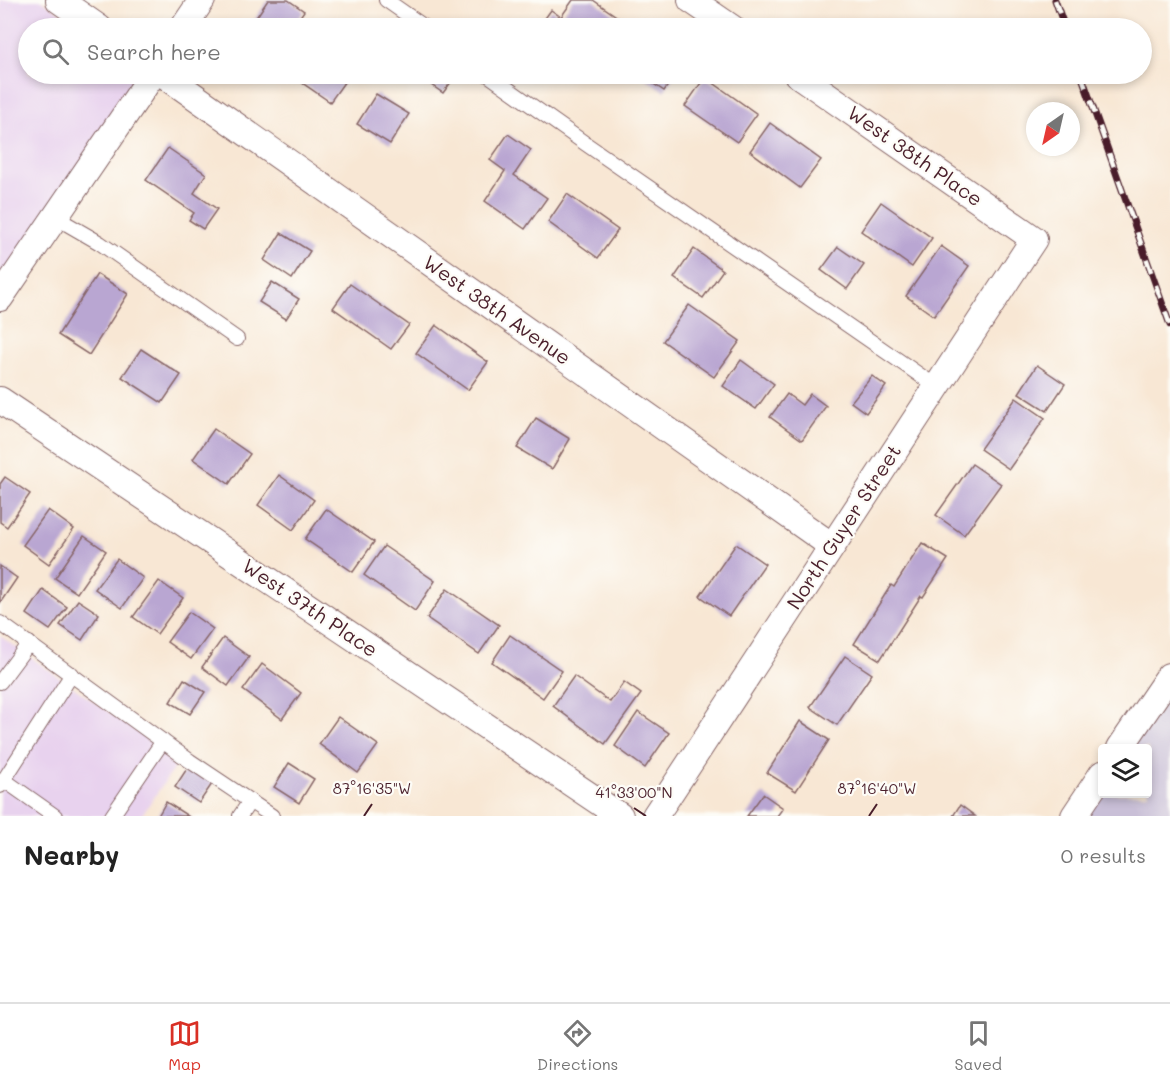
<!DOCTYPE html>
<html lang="en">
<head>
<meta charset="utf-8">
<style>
	body { margin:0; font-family:Mali,sans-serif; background:#f2f2f2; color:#222 }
	.controls { position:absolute; right:18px; bottom:18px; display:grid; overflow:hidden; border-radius:6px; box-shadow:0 3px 9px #0003 }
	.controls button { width:54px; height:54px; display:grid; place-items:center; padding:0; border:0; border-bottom:2px solid #e0e0e0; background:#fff; color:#222; font:30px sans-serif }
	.compass { position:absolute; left:1026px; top:102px; width:54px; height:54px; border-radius:50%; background:#fff; box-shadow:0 3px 9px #0003; rotate:214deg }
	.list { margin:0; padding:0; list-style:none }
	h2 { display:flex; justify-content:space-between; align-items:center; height:78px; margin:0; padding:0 24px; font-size:26px }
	h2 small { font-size:20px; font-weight:400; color:#767676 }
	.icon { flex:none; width:33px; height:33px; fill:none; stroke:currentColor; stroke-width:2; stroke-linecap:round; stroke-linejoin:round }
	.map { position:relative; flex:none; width:1170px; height:816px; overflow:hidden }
	.search { position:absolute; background:#fff; box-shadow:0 3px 9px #0003; left:18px; right:18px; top:18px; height:66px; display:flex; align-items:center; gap:15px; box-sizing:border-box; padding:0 21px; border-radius:33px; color:#767676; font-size:22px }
	.sheet { height:186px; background:#fff }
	nav { display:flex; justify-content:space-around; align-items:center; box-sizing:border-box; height:84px; border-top:2px solid #e0e0e0; background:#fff; font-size:16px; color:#767676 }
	nav a { display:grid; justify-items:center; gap:3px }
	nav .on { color:#d93025 }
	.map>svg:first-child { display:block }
	.built { fill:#e8d2ee }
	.industrial { fill:#c9bfd7 }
	.building { fill:#b9a6d2 }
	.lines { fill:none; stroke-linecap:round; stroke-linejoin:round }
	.lane-casing { stroke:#876566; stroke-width:16 }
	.street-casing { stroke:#876566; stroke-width:28 }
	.lane { stroke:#fff; stroke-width:14 }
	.street { stroke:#fff; stroke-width:26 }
	.rail-casing { stroke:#4a1f2b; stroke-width:7 }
	.rail { stroke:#fdfcf7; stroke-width:4.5; stroke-dasharray:14; stroke-linecap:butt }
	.ticks { fill:none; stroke:#4a1f2b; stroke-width:2 }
	.labels { text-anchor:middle; stroke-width:4.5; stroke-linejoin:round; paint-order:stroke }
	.street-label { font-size:20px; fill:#4a1f2b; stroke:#fdfcf7 }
	.ticks-label { font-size:15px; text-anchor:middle; fill:#4a1f2b; stroke:#fdfcf7; stroke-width:4.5; stroke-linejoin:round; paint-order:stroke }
</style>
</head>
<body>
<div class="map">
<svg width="1170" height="816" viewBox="0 0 1170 816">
	<rect width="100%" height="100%" fill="#fdfcf7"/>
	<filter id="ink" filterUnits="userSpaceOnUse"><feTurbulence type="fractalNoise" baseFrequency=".0167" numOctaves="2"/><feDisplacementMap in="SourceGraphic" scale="12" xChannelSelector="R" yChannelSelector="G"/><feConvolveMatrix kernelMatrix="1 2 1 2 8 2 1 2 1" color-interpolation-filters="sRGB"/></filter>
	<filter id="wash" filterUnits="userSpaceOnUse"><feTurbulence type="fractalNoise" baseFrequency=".008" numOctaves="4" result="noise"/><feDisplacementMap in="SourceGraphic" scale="24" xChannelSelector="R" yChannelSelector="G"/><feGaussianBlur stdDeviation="1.35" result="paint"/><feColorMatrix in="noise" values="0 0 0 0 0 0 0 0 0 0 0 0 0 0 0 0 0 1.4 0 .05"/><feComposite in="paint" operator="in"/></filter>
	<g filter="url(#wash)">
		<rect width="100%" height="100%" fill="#f8e7d4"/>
		<g class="built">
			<path d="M0 0H42L82 28H28V74H143L0 290Z"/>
			<path d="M0 636 179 761 141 816H0Z"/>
		</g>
		<path class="industrial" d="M1170 690V816H1084L1102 794H1148V748H1130Z"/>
		<g id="blocks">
			<g class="building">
				<path d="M268 0H288L304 11 292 28H249Z"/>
				<path d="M573 0H593L619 18 612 28H538L551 10 561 17Z"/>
				<path d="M303 74H350L330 102 298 80Z"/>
				<path d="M415 74H457L443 93Z"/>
				<path d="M639 74H676L664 91Z"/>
				<path d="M705 77 757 114 737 142 685 106Z"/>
				<path d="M376 94 409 114 390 144 357 124Z"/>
				<path d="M770 123 821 160 800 188 750 151Z"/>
				<path d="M508 134 531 150 514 175 547 198 525 229 485 201 505 171 490 160Z"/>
				<path d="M168 148 206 174 194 193 217 209 203 229 189 220 194 213 146 180Z"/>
				<path d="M567 194 618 230 598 258 548 222Z"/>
				<path d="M881 202 932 238 912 267 861 231Z"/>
				<path d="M281 233 310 251 292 279 264 260Z"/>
				<path d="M941 246 969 266 934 316 906 296Z"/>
				<path d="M838 247 864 265 847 289 821 270Z"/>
				<path d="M694 249 723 270 703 298 674 278Z"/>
				<path d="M97 274 128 294 89 355 58 335Z"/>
				<path d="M272 282 299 299 286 319 259 302Z"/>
				<path d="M350 284 409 325 391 349 333 308Z"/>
				<path d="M689 305 740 341 714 377 663 341Z"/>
				<path d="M436 325 488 362 468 390 416 353Z"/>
				<path d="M141 349 181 375 162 403 122 377Z"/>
				<path d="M741 360 774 384 756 409 723 386Z"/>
				<path d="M1037 365 1065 384 1047 411 1019 393Z"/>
				<path d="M872 376 886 386 866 413 851 402Z"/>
				<path d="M787 394 802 405 810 394 826 406 802 440 770 417Z"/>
				<path d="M1016 398 1045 418 1009 469 980 449Z"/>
				<path d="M536 418 570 439 552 469 517 448Z"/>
				<path d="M214 429 250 454 229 484 193 459Z"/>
				<path d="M972 464 1001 484 964 535 936 515Z"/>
				<path d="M279 475 314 500 293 530 258 505Z"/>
				<path d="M5 477 30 494 7 527 0 522V484Z"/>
				<path d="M326 509 374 542 353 572 305 539Z"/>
				<path d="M48 510 74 529 49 564 23 545Z"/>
				<path d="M84 536 106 551 77 593 55 578Z"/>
				<path d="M922 543 948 559 923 597 921 596 880 660 854 644 891 585 894 587Z"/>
				<path d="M736 544 765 564 729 616 700 596Z"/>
				<path d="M384 546 435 581 415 611 364 575Z"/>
				<path d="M117 559 143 578 122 608 95 589Z"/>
				<path d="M0 566 17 578 0 603Z"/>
				<path d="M159 581 183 598 157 634 133 617Z"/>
				<path d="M447 589 499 625 479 654 427 618Z"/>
				<path d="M43 590 67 607 50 630 27 614Z"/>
				<path d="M78 600 99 614 82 640 60 625Z"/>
				<path d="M189 612 213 629 191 659 167 642Z"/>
				<path d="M510 635 562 671 543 698 492 662Z"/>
				<path d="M223 638 249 657 228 686 202 667Z"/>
				<path d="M845 656 872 674 837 725 810 707Z"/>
				<path d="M262 664 301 693 282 719 243 690Z"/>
				<path d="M574 676 610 702 624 682 641 694 605 744 553 706Z"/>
				<path d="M184 679 205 692 190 714 170 702Z"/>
				<path d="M638 712 669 733 645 768 615 746Z"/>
				<path d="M338 717 378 745 358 773 319 744Z"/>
				<path d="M800 721 829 740 796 791 767 773Z"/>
				<path d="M289 763 314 779 299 803 274 787Z"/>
				<path d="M190 764 214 781 199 803 175 787Z"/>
				<path d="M763 794 783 808 777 816H747Z"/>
				<path d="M166 802 188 816H158Z"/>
				<path d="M960 805 975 816H953Z"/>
			</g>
		</g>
	</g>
	<g filter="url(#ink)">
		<use href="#blocks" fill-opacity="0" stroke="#876566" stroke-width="1.5"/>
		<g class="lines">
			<defs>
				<g id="lane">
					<path d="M386 0 426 28"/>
					<path d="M487 74 586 144 937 387"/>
					<path d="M55 217 100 243 237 339"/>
					<path d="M0 623 190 761 272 816"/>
					<path d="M0 682 29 643"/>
					<path d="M4 780 55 816"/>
					<path d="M0 786 72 674"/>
					<path d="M112 816 163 741"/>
					<path d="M240 816 250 801"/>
				</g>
				<g id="street">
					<path d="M59 0 99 28"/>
					<path d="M691 0 732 28"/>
					<path d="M183 28 202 0"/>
					<path d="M163 74 832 546"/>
					<path d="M0 298 153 74"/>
					<path d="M0 400 620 816"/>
					<path d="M1120 748 1169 676"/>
					<path d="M655 816 1034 239 797 74"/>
					<path d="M1074 816 1102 774"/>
				</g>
			</defs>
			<use href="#lane" class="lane-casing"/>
			<use href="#street" class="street-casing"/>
			<use href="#lane" class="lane"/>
			<use href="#street" class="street"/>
			<defs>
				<g id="rail">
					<path d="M1055 0 1065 28"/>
					<path d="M1081 74 1170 325"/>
				</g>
			</defs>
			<use href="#rail" class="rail-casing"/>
			<use href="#rail" class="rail"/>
		</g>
	</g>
	<path class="ticks" d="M634 808 646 816M364 816 372 804M869 816 877 804"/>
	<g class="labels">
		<g class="street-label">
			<text transform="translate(915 156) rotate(35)" y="7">West 38th Place</text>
			<text transform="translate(497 310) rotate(35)" y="7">West 38th Avenue</text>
			<text transform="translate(844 527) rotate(-57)" y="7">North Guyer Street</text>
			<text transform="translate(310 608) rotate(34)" y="7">West 37th Place</text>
		</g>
	</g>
	<g class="ticks-label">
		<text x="372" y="794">87°16'35"W</text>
		<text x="877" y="794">87°16'40"W</text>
		<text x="634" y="798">41°33'00"N</text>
	</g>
</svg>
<div class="controls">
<button><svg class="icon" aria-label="layers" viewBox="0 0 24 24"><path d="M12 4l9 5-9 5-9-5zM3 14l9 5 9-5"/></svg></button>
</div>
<svg class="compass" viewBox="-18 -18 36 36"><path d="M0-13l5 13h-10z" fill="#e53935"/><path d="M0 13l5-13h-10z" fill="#767676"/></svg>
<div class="search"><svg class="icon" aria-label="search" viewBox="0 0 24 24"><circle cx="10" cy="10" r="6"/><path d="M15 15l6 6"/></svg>Search here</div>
</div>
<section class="sheet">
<h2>Nearby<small>0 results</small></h2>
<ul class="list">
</ul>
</section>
<nav>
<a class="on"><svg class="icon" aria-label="map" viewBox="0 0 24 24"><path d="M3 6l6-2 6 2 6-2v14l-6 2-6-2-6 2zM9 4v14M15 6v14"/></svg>Map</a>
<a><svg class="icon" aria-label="directions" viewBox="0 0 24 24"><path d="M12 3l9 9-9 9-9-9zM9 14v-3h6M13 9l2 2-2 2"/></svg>Directions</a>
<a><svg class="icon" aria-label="saved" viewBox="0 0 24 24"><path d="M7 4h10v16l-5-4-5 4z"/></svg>Saved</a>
</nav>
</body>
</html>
